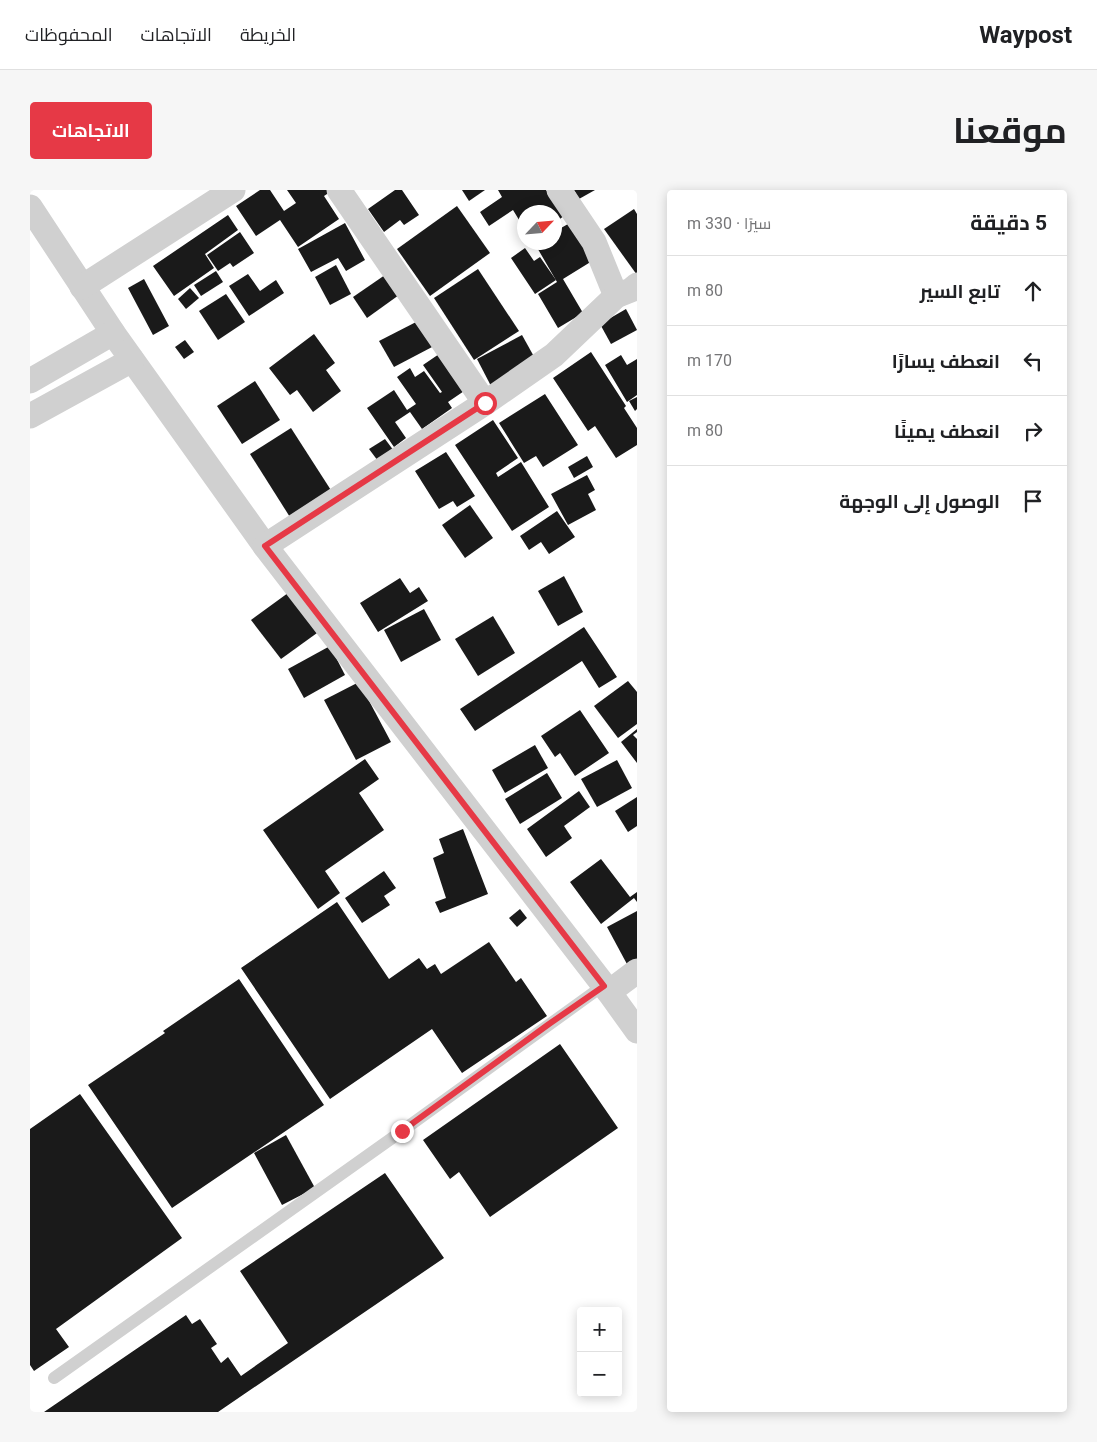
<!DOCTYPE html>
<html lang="ar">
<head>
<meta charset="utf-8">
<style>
	body { margin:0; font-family:Roboto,Cairo,sans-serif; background:#f6f6f6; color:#202124; direction:rtl }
	.controls { position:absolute; right:15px; bottom:15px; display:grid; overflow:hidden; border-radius:5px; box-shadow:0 2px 12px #0003 }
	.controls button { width:45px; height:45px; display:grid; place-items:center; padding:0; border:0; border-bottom:1px solid #e0e0e0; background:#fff; color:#202124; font:25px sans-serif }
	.compass { position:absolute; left:487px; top:15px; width:45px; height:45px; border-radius:50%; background:#fff; box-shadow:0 2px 12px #0003; rotate:64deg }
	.stop { position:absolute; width:15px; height:15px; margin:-11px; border:4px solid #e63946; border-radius:50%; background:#fff }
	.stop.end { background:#e63946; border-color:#fff; box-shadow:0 1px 5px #0008 }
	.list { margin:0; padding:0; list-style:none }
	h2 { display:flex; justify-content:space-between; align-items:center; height:65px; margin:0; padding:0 20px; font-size:21px }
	h2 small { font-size:16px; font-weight:400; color:#757577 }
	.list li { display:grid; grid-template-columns:32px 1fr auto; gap:15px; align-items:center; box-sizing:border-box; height:70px; padding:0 20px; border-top:1px solid #e0e0e0 }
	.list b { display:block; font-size:19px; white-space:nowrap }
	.list em { font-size:16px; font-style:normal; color:#757577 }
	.icon { flex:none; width:28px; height:28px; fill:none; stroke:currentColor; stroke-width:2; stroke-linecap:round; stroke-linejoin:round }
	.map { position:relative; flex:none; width:607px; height:1222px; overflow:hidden; direction:ltr; border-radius:5px }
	header { display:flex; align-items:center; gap:30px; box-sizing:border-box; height:70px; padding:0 25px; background:#fff; border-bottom:1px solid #e0e0e0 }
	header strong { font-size:24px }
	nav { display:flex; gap:28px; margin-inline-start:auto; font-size:18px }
	.intro { display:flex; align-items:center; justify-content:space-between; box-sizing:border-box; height:120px; padding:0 30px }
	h1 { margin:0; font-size:35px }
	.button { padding:12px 22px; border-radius:5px; background:#e63946; color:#fff; font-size:18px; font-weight:700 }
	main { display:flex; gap:30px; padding:0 30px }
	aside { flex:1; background:#fff; border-radius:5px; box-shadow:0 2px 12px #0003 }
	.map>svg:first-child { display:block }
	.building { fill:#1a1a1a }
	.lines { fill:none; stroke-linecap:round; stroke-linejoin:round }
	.service { stroke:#d0d0d0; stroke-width:12 }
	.minor { stroke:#d0d0d0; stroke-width:25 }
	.route { stroke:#e63946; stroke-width:6 }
</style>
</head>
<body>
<header>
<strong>Waypost</strong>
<nav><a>الخريطة</a><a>الاتجاهات</a><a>المحفوظات</a></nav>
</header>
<div class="intro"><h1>موقعنا</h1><a class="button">الاتجاهات</a></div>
<main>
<aside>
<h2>5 دقيقة<small>سيرًا · 330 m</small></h2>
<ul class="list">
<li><svg class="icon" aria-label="ahead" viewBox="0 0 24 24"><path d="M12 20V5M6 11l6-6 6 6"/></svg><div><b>تابع السير</b></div><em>80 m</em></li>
<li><svg class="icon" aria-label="left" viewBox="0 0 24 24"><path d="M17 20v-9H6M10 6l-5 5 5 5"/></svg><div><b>انعطف يسارًا</b></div><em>170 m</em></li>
<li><svg class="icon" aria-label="right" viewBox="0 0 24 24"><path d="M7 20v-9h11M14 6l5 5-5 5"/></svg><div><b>انعطف يمينًا</b></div><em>80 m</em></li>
<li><svg class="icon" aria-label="arrive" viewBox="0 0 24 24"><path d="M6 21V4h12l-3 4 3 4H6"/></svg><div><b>الوصول إلى الوجهة</b></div></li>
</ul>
</aside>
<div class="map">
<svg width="607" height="1222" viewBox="0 0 607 1222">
	<rect width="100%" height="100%" fill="#fff"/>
	<g class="building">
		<path d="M230 0H240L254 21 266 13 257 0H299L300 2 294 6 309 29 268 57 250 30 226 46 206 16Z"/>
		<path d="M365 0H372L389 25 374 35 370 30 354 42 338 19Z"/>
		<path d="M432 0H455L439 11Z"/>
		<path d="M468 0H516L534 26 524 33V22H494V38L483 20 459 36 450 22 472 7Z"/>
		<path d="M544 0H565L549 9Z"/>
		<path d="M427 16 460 63 400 106 367 59Z"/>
		<path d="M604 19 607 24V85L574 39Z"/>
		<path d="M198 25 208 40 175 64 184 78 144 106 123 76Z"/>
		<path d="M545 30 567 68 533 89 553 123 528 138 508 104 527 92 505 54 524 52V42Z"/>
		<path d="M315 33 335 70 316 81 308 68 281 82 268 59Z"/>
		<path d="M210 42 224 63 203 77 200 73 188 81 177 65Z"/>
		<path d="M495 58 504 71 510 67 526 90 505 104 481 68Z"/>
		<path d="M306 75 321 104 300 115 285 87Z"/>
		<path d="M448 79 489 141 444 170 404 108Z"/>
		<path d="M186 81 193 92 171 106 164 95Z"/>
		<path d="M218 84 230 101 246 90 254 103 219 126 199 96Z"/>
		<path d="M355 85 369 105 337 128 323 107Z"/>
		<path d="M114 89 139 136 123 145 98 98Z"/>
		<path d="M160 98 169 108 156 119 148 109Z"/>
		<path d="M196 104 215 132 188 150 169 121Z"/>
		<path d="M596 119 607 140 581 154 570 134Z"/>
		<path d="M390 130 404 156 364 177 349 151Z"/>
		<path d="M284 144 305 173 296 180 311 201 283 222 267 200 260 205 239 178Z"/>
		<path d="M492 145 507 172 461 196 447 169Z"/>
		<path d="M155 150 164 162 154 169 145 157Z"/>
		<path d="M415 160 440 197 418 212 422 218 392 239 380 222 365 232 376 248 364 257 337 218 364 200 377 220 386 214 367 187 380 178 385 187 394 181 410 203 412 202 393 175Z"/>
		<path d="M561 162 596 216 594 218 607 238V255L586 268 565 236 558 241 523 188Z"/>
		<path d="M591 165 597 175 607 169V205L597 212 575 175Z"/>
		<path d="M225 191 250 230 212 254 187 216Z"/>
		<path d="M515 204 548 255 513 277 506 266 494 273 469 233Z"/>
		<path d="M607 207V219L605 221 599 211Z"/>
		<path d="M463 230 488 268 466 283 468 287 491 272 519 317 482 341 425 255Z"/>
		<path d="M261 238 306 308 265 335 220 264Z"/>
		<path d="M355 249 364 261 348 271 339 259Z"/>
		<path d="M416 262 445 306 427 317 423 311 409 319 385 281Z"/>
		<path d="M557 266 563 277 544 288 538 277Z"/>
		<path d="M557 285 565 300 558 304 566 320 538 335 521 304Z"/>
		<path d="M440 315 463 348 435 368 412 335Z"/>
		<path d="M527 321 545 347 519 364 511 352 499 360 490 346Z"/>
		<path d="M534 386 553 422 528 436 508 401Z"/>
		<path d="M370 388 380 403 389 397 398 411 348 442 330 413Z"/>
		<path d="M258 403 287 443 251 469 221 430Z"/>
		<path d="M394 419 411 450 371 472 354 440Z"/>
		<path d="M463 426 485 463 448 486 425 449Z"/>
		<path d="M554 437 587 487 569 498 552 471 445 541 430 519Z"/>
		<path d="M300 456 315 485 274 508 258 479Z"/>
		<path d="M598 491 607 502V534L588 548 564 516Z"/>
		<path d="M329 492 361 552 326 570 294 510Z"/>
		<path d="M550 520 579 563 545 586 530 563 525 567 511 546Z"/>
		<path d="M607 539V542L603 545 607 549V573L591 552Z"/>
		<path d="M505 555 518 578 475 603 462 580Z"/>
		<path d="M335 569 349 589 329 603 354 640 295 681 310 703 288 719 233 640Z"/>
		<path d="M587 570 602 598 567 617 551 589Z"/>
		<path d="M517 583 532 608 490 634 475 609Z"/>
		<path d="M549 601 560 617 534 636 542 648 516 667 497 639Z"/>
		<path d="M607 607V636L598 642 585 621Z"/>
		<path d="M433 639 458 704 410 723 405 712 416 708 403 668 414 663 409 649Z"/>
		<path d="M571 669 600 707 607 702V712L604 708 571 734 540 692Z"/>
		<path d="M354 681 366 698 354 706 360 715 332 733 315 708Z"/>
		<path d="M307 712 359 789 389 768 397 779 405 774 411 784 459 752 486 792 491 788 517 826 432 883 402 839 300 909 211 778Z"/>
		<path d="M490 719 497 728 487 737 479 728Z"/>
		<path d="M607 721V771L598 776 577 737Z"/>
		<path d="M209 789 294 915 142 1018 58 895 135 843 133 841Z"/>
		<path d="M530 854 588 938 460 1027 429 982 420 989 393 950Z"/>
		<path d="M50 904 152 1048 26 1139 39 1157 4 1181 0 1175V939Z"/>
		<path d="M256 945 285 998 252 1015 224 963Z"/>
		<path d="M355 983 414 1068 188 1222H14L156 1125 162 1134 170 1129 187 1154 181 1158 191 1173 198 1167 211 1186 258 1153 210 1081Z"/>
	</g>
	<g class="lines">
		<path class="service" d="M24 1188 372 941 574 795"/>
		<g class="minor">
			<path d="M309 0 455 213"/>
			<path d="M529 0 564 52 586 106"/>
			<path d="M0 17 83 143 235 356 579 802 607 841"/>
			<path d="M52 97 203 0"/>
			<path d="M0 191 83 143"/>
			<path d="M0 226 102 170"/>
			<path d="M235 356 455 213 524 165 586 106 601 100 607 95"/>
			<path d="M579 802 607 781"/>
		</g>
	</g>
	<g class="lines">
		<path class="route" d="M372 941 519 834 574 796 235 356 455 213"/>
	</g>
</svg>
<div class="controls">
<button>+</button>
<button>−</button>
</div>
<svg class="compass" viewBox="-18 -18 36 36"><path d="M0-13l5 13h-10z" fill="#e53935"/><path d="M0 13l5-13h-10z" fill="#757577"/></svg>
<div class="stop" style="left:455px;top:213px"></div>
<div class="stop end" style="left:372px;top:941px"></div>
</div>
</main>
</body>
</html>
